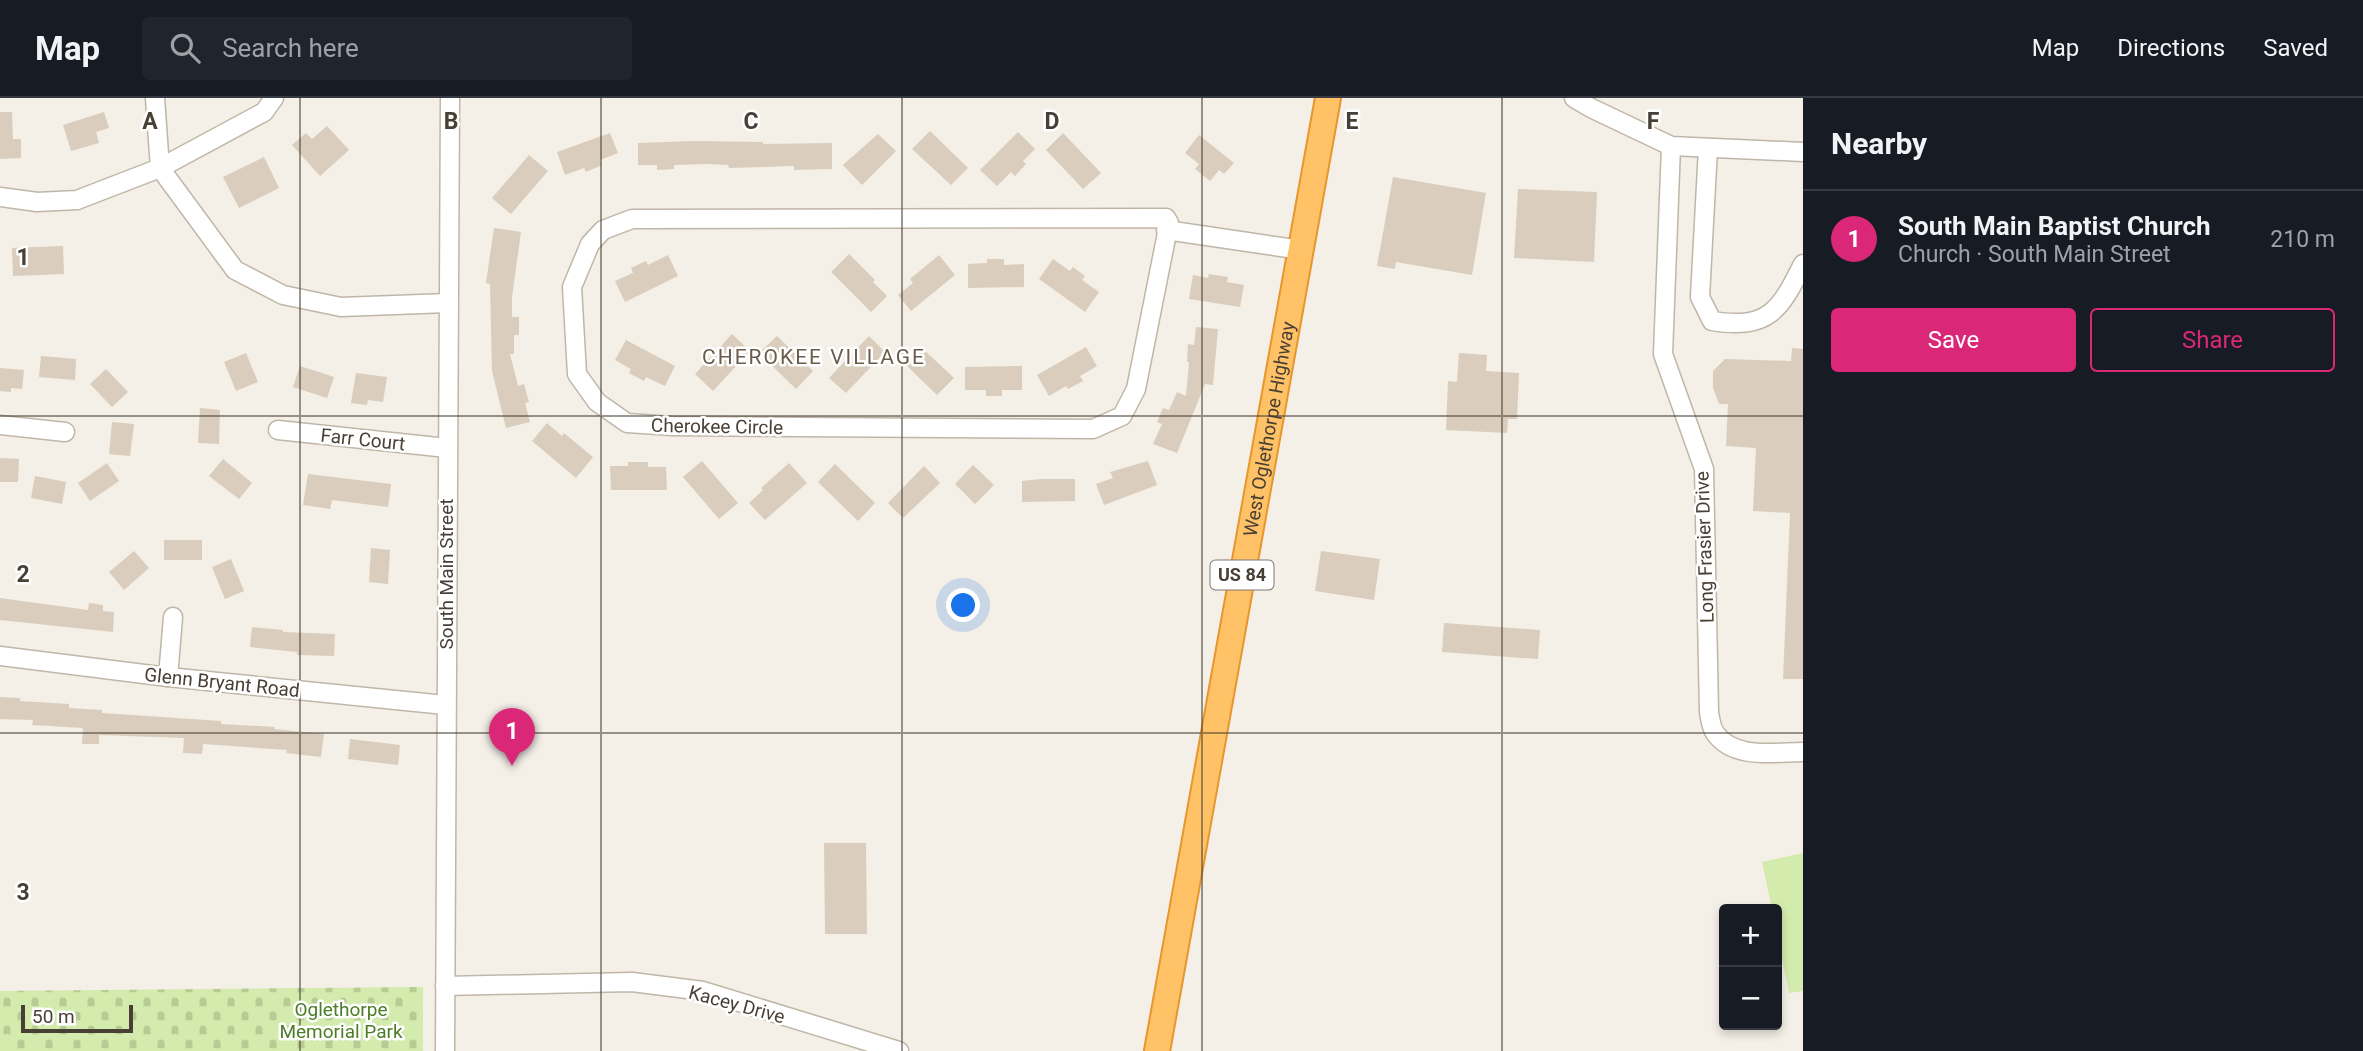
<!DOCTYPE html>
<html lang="en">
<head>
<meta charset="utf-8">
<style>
	body { margin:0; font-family:Roboto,sans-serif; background:#20242c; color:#f1f3f6 }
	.controls { position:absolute; right:21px; bottom:21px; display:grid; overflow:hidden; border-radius:7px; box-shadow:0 4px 10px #0003 }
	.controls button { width:63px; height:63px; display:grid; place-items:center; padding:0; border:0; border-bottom:2px solid #363941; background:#171b24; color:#f1f3f6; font:35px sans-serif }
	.scale { position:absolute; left:21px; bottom:18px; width:112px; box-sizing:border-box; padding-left:7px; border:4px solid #483f35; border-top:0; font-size:19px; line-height:24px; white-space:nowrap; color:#483f35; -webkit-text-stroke:5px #fff; paint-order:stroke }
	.you { position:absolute; left:964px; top:508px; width:24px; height:24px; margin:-18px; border:5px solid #fff; border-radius:50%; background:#1a73e8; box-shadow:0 0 0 10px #1a73e833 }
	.badge { display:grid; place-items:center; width:46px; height:46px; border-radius:50%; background:#db2777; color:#fff; font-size:23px; font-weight:700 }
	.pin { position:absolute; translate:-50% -58px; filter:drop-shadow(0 2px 4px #0008) }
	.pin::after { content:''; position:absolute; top:37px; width:24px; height:21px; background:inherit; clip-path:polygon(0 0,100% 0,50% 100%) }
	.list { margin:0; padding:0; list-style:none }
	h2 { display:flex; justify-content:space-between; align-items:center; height:91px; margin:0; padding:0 28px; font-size:30px }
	h2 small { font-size:23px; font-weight:400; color:#9ea1a6 }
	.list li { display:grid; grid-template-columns:46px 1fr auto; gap:21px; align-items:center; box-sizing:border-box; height:98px; padding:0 28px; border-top:2px solid #363941 }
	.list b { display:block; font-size:26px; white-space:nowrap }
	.list p { margin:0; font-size:23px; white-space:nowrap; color:#9ea1a6 }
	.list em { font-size:23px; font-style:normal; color:#9ea1a6 }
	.actions { display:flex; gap:14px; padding:21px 28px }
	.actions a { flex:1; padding:16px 0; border:2px solid #db2777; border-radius:7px; text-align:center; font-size:24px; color:#db2777 }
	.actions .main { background:#db2777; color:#fff }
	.icon { flex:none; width:38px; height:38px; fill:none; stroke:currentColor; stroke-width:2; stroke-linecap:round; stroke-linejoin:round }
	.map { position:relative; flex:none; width:1803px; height:953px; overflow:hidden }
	header { display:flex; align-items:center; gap:42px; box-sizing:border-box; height:98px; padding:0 35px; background:#171b24; border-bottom:2px solid #363941 }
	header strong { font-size:33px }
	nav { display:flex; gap:38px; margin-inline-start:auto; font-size:24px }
	.search { width:490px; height:63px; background:#20242c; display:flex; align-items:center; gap:18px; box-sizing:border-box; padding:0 24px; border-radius:7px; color:#9ea1a6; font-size:26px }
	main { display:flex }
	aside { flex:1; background:#171b24 }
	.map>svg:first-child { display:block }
	.cemetery { fill:url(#cemetery-stones) }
	.garden { fill:#d3ebad }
	.building { fill:#dacdbe }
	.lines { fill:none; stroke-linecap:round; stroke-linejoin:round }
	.minor-casing { stroke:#c0b6a8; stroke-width:21 }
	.highway-casing { stroke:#e7962e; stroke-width:28 }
	.minor { stroke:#fff; stroke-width:18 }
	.highway { stroke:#ffc267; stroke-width:24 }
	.grid { fill:none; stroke:#483f35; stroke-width:2; stroke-opacity:0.55 }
	.labels { text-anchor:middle; stroke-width:5; stroke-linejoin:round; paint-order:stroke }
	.shield { fill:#fff; stroke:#7f7972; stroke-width:2 }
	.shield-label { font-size:18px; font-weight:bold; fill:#483f35 }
	.street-label { font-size:19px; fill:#483f35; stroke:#fff }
	.park-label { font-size:19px; fill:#4c7d25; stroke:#fff }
	.neighbourhood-label { font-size:21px; letter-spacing:2px; fill:#6b5c4c; stroke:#fff }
	.grid-label { font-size:23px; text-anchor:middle; font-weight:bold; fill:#483f35; stroke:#fff; stroke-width:5; stroke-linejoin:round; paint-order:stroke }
</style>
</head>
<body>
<header>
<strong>Map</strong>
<div class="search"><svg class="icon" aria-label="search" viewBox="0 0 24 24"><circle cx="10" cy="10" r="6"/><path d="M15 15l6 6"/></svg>Search here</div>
<nav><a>Map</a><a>Directions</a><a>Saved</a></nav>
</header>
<main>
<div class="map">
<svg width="1803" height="953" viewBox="0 0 1803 953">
	<defs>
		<pattern id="cemetery-stones" width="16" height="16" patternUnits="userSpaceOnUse" patternTransform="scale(1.75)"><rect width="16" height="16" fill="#d3ebad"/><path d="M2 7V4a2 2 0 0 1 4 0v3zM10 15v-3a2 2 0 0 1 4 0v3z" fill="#b7cb95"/></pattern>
	</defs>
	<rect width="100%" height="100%" fill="#f4efe7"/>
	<path class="cemetery" d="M423 889V953H0V893Z"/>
	<path class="garden" d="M1803 755V893L1789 895 1777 836V811H1772L1762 764Z"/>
	<g class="building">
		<path d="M0 14H12L13 41H21V60L0 61Z"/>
		<path d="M104 14 109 30 96 34 99 45 71 53 63 27Z"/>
		<path d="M327 28 349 52 320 78 292 47 306 35 312 41Z"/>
		<path d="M930 33 968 70 951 87 912 51Z"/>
		<path d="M1018 34 1035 51 1023 63 1026 66 1015 78 1011 74 997 88 980 72Z"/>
		<path d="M610 35 618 55 600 62 602 67 586 74 584 70 565 77 557 54Z"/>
		<path d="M1063 35 1101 75 1083 91 1046 52Z"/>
		<path d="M878 36 896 53 862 87 843 67Z"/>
		<path d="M1199 37 1234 65 1224 76 1219 72 1210 83 1195 71 1199 66 1185 55Z"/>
		<path d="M694 43 763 44V46L832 45V71L794 72V68L729 70 728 67 706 66 674 67V71L657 72V67H638V45Z"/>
		<path d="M529 57 548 73 511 116 492 100Z"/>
		<path d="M264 59 279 90 239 110 223 79Z"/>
		<path d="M1393 79 1486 95 1472 177 1396 164 1395 171 1377 168Z"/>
		<path d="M1518 91 1597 94 1594 164 1514 160Z"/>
		<path d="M494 130 521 134 512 199V219H519V237H514V256H510L518 288 524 286 529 304 525 305 530 324 506 330 492 273 490 186 486 185Z"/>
		<path d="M63 148 64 176 13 178 12 150Z"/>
		<path d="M849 156 875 182 873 184 887 198 871 214 831 174Z"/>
		<path d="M668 157 678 178 625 204 615 183 633 175 631 170 646 163 648 167Z"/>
		<path d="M939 157 955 177 911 213 898 197 913 185 910 181Z"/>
		<path d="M987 161H1004V167L1024 166V189L968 190V166L987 165Z"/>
		<path d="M1053 161 1070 173 1073 169 1085 178 1082 182 1099 194 1085 214 1039 181Z"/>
		<path d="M1209 176 1228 179 1227 184 1244 187 1240 209 1189 201 1193 177 1208 180Z"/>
		<path d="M1196 229 1218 231 1213 287 1205 286 1177 355 1153 346 1162 326 1157 324 1163 310 1169 312 1177 294 1186 298 1189 264H1187L1188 246 1194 247Z"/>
		<path d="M732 236 750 253 713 293 695 276Z"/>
		<path d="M777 238 813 273 796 291 759 255Z"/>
		<path d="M869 238 885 254 846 295 829 280Z"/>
		<path d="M626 242 675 268 665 288 646 279 644 283 629 275 631 271 615 262Z"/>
		<path d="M921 249 954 280 937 297 905 266Z"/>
		<path d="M1086 249 1097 268 1080 278 1083 283 1068 291 1066 288 1049 298 1037 277Z"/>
		<path d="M1792 250 1803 251V581H1783L1790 415 1753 413 1756 350 1726 348 1728 306H1719L1713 290V273L1725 261 1791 263Z"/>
		<path d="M246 255 258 284 236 293 224 264Z"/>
		<path d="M1459 255 1487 257 1486 273 1519 275 1517 321H1508L1507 335 1446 332 1448 283 1457 284Z"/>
		<path d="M41 258 76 261 75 282 39 279Z"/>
		<path d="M300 268 334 279 327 300 293 289Z"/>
		<path d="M1022 268V292H1002V298H986V292H965V269Z"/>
		<path d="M0 270 24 272 22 291 11 290V294L0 293Z"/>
		<path d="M106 271 128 294 112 309 90 286Z"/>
		<path d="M356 275 387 279 383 304 368 302 367 307 351 305Z"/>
		<path d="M200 310 220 312 219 346 198 345Z"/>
		<path d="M112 324 134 326 130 358 109 356Z"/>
		<path d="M547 325 562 338 564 335 593 359 576 380 532 343Z"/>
		<path d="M0 360 19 361 18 384H0Z"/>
		<path d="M223 361 252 385 239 401 209 378Z"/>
		<path d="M702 363 738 405 719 421 683 379Z"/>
		<path d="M1148 363 1157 387 1104 407 1096 386 1113 380 1110 374Z"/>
		<path d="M628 364H648V369H666L667 392H611L610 368H628Z"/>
		<path d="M107 365 119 383 90 403 78 385Z"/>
		<path d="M789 365 807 385 765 422 749 405 763 392 761 390Z"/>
		<path d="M835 366 875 405 858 423 818 384Z"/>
		<path d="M973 367 994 387 975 406 955 386Z"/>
		<path d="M924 368 940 385 903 420 888 405Z"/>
		<path d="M308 376 391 386 388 409 332 402 330 411 303 407Z"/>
		<path d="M35 378 66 384 62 406 31 400Z"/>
		<path d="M1041 381H1075V403L1022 404V383Z"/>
		<rect x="164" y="442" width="38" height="20"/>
		<path d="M371 450 390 452 388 486 369 484Z"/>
		<path d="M134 453 149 470 124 492 109 474Z"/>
		<path d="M1321 453 1380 461 1374 502 1315 493Z"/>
		<path d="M231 461 244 493 225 501 212 469Z"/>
		<path d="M0 500 88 512 89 505 103 507V513L114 514 113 534 0 522Z"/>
		<path d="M1444 525 1540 532 1538 561 1442 554Z"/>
		<path d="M252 529 283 532V534L335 536 334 558 297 557V554L250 549Z"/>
		<path d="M0 599 20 600V603L69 606V610L102 612V615L221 623V626L275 629 274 631 324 636 321 659 286 655 287 652 203 646 202 656 183 655 184 640 99 637V646H82L83 630 32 627 33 622 0 621Z"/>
		<path d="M350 641 400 647 398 667 348 661Z"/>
		<path d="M824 745H866L867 836H825Z"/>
	</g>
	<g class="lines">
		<defs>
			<g id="minor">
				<path d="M155 0 160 70 235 172 283 197 341 209 448 205"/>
				<path d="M1574 0 1591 10 1671 48 1803 54"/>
				<path d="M1671 48 1663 256 1704 371 1709 614C1710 620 1711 629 1715 635 1734 662 1774 654 1803 654"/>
				<path d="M1708 50 1700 199 1712 223C1769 232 1780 212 1803 166"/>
				<path d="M0 99 37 104 77 102 160 70 264 14 274 0"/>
				<path d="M1166 120 1169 125 1136 291 1122 318 1093 331 673 328 627 325 597 304 577 276 572 189 590 146 603 132 632 121Z"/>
				<path d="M1166 132 1301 152"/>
				<path d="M0 327 65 334"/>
				<path d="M278 332 447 350"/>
				<path d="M0 558 168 579 445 607"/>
				<path d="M168 579 173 519"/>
				<path d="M445 888 632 884 703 893 899 953"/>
				<path d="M445 953 450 0"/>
			</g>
			<g id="highway">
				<path id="s1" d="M1157 953 1328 0"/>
			</g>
		</defs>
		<use href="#minor" class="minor-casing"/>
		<use href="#highway" class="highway-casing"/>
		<use href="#minor" class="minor"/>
		<use href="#highway" class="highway"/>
	</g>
	<path class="grid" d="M300 0V953M601 0V953M902 0V953M1202 0V953M1502 0V953M0 318H1803M0 635H1803"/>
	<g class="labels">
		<rect class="shield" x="1210.5" y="462.5" width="63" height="29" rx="5"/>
		<g class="shield-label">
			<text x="1242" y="483">US 84</text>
		</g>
		<g class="street-label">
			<text transform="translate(717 328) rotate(1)" y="7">Cherokee Circle</text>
			<text dy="7" stroke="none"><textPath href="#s1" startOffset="632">West Oglethorpe Highway</textPath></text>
			<text transform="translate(363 341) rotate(6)" y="7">Farr Court</text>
			<text transform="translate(1704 449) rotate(-92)" y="7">Long Frasier Drive</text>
			<text transform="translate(446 476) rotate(-90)" y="7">South Main Street</text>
			<text transform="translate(222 584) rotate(6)" y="7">Glenn Bryant Road</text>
			<text transform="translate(737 906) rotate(15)" y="7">Kacey Drive</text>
		</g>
		<g class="park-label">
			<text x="341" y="918">Oglethorpe<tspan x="341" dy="22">Memorial Park</tspan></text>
		</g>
		<g class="neighbourhood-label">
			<text x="814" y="266">CHEROKEE VILLAGE</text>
		</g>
	</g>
	<g class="grid-label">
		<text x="150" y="31">A</text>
		<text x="451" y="31">B</text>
		<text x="751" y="31">C</text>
		<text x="1052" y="31">D</text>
		<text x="1352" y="31">E</text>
		<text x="1653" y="31">F</text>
		<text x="23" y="167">1</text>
		<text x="23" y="484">2</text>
		<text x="23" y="802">3</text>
	</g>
</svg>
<div class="controls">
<button>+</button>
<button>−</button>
</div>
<div class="scale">50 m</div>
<div class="you"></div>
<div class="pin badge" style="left:512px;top:668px">1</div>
</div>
<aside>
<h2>Nearby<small></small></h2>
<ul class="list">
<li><span class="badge">1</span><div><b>South Main Baptist Church</b><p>Church · South Main Street</p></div><em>210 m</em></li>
</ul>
<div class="actions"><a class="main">Save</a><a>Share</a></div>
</aside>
</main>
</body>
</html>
